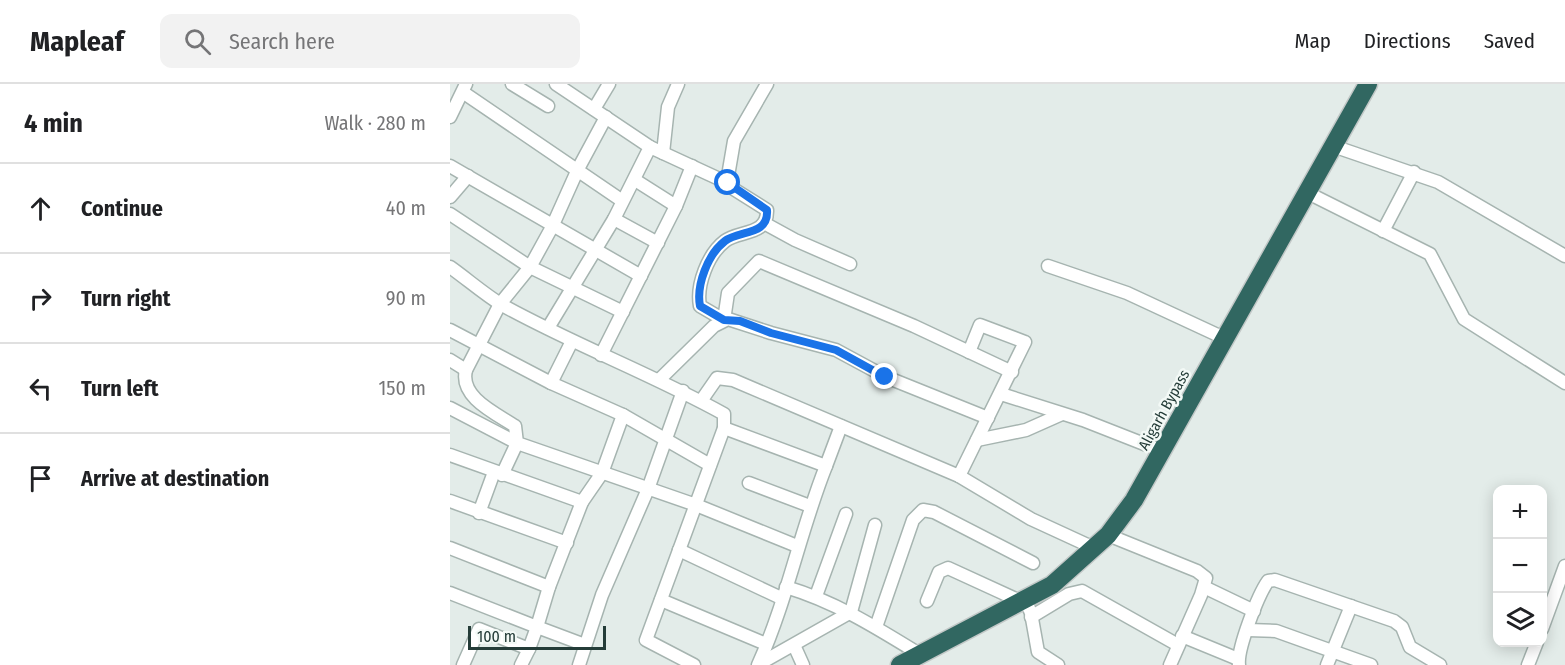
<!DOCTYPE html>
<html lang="en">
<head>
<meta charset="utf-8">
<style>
	body { margin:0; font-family:"Fira Sans Condensed",sans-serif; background:#f2f2f2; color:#202124 }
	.controls { position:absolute; right:18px; bottom:18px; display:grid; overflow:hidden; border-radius:12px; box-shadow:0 3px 15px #0003 }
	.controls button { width:54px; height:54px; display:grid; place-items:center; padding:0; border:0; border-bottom:2px solid #e0e0e0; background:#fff; color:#202124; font:30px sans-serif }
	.scale { position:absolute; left:18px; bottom:15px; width:138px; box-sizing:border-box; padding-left:6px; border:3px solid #243c38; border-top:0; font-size:16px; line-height:21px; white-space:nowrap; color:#243c38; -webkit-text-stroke:4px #f3f9f6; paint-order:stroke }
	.stop { position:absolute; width:18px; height:18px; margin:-14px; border:4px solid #1a73e8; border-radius:50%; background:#fff }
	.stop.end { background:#1a73e8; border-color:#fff; box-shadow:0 2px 6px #0008 }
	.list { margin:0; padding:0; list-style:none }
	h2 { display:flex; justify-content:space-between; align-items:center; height:78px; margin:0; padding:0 24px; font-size:26px }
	h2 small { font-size:20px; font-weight:400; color:#757577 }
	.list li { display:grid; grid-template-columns:39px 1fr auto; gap:18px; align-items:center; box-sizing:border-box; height:90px; padding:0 24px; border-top:2px solid #e0e0e0 }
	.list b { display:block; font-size:22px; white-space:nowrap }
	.list em { font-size:20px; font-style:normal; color:#757577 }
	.icon { flex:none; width:33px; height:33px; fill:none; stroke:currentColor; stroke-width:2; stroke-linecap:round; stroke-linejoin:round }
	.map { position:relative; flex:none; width:1115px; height:581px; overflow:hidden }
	header { display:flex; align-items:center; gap:36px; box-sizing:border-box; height:84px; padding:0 30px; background:#fff; border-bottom:2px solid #e0e0e0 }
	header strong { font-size:28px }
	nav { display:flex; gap:33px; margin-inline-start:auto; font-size:21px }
	.search { width:420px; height:54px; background:#f2f2f2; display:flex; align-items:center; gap:15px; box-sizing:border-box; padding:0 21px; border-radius:12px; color:#757577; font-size:22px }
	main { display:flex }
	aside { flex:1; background:#fff }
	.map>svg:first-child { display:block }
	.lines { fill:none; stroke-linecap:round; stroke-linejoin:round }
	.minor-casing { stroke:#a6b4b0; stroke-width:15 }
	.highway-casing { stroke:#c2c8c7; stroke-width:21 }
	.minor { stroke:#fff; stroke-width:12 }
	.highway { stroke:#316761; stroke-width:18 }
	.route { stroke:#1a73e8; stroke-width:8 }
	.labels { text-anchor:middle; stroke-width:5; stroke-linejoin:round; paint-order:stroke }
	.street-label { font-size:15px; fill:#243c38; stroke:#f3f9f6 }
</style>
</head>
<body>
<header>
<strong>Mapleaf</strong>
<div class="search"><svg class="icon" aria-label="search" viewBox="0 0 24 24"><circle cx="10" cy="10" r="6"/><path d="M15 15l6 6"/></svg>Search here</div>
<nav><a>Map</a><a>Directions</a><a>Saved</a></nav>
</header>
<main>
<aside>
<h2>4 min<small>Walk · 280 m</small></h2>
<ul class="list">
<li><svg class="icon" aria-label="ahead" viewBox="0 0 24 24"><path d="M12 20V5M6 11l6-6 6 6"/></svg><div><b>Continue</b></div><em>40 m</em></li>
<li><svg class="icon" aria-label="right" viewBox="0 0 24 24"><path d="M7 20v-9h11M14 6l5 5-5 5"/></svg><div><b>Turn right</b></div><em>90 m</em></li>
<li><svg class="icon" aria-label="left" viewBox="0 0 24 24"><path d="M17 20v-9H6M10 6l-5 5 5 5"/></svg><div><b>Turn left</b></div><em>150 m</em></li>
<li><svg class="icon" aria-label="arrive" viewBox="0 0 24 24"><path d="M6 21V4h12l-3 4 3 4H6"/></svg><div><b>Arrive at destination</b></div></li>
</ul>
</aside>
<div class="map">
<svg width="1115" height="581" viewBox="0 0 1115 581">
	<rect width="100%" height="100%" fill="#e3ece9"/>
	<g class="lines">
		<defs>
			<g id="minor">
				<path d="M62 0 98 22"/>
				<path d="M317 0 284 57 278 92 282 104 317 126C318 152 289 146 275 157 258 170 246 201 250 222L274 236 278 209 309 177 464 242 562 288"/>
				<path d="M14 9 171 116"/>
				<path d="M144 25 159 0"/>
				<path d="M0 33 16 0"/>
				<path d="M156 33 128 85 102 143 80 183 50 220 16 286C9 313 45 329 65 342L67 359 246 421 347 462"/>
				<path d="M883 62 988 98 1115 172"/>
				<path d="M200 63 278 99"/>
				<path d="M213 69 218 23 228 0"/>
				<path d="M0 82 191 192"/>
				<path d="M185 96 226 122"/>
				<path d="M856 108 980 170 1014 235 1115 299"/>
				<path d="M0 113 18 92"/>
				<path d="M0 130 80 183 173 228"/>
				<path d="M164 135 208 159"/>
				<path d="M314 139 345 156 400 180"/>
				<path d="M933 147 964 88"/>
				<path d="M598 182 677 209 774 254"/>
				<path d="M0 183C17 195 34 210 52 221 124 261 202 290 274 330V344L196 556 244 581"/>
				<path d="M98 244 164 135 200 63 106 0"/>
				<path d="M0 246 101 299 173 331 152 389 132 418"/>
				<path d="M151 271 226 122 242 82"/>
				<path d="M0 276 16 286"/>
				<path d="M209 296 264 242 278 235 321 249 386 266 436 293 538 334"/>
				<path d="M101 299 122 257"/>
				<path d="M551 310 633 336 712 367"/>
				<path d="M251 317 267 294 283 296 509 392 581 435 644 464"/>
				<path d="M0 324 67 359 52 391"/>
				<path d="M173 331 260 381"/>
				<path d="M274 344 376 382C350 447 337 517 308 581"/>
				<path d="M527 356 576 346 612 330"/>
				<path d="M0 371 132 418 99 503 87 543 0 509"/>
				<path d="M376 382 391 342"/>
				<path d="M509 392 575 258 530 241 519 268"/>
				<path d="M299 399 360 422"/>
				<path d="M0 417 117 459"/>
				<path d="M29 429 44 388"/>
				<path d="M658 451 747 487 756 494 751 511 720 581"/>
				<path d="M0 464 99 503"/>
				<path d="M229 466 331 514"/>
				<path d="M336 503C386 518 427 544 471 571"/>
				<path d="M754 503 804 527"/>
				<path d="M366 512 396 430"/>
				<path d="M575 515 581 529 588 568 608 581"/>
				<path d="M211 516 316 560"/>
				<path d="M477 517 489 488 498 484 570 517"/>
				<path d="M581 533 619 510 632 507 728 561"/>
				<path d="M426 543 463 436 473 426 484 428 583 479"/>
				<path d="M1092 545 1115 482"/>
				<path d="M798 546 826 547 921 581"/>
				<path d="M732 552 788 575"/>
				<path d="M344 561 353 581"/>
				<path d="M309 580 401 528 425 441"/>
				<path d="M13 581 29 545 79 565 87 543 135 561"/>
				<path d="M71 581 79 565"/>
				<path d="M129 581 152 511 198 405 233 307"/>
				<path d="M789 581C787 565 808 511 818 497L825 496 944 537 952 543 960 563 990 581"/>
				<path d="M877 581 901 522"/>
				<path d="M1078 581 1087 558"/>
			</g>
			<path id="highway" d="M450 581 602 501 658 451 684 416 918 0"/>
		</defs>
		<use href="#minor" class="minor-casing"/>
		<use href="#highway" class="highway-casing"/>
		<use href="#minor" class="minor"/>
		<use href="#highway" class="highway"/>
	</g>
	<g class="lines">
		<path class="route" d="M278 99 317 126C319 152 289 146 275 157 258 170 246 201 250 222L274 236 290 237 321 249 386 266 435 293"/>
	</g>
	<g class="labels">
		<g class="street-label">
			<text transform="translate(714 326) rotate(-61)" y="5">Aligarh Bypass</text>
		</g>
	</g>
</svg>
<div class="controls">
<button>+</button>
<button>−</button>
<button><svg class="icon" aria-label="layers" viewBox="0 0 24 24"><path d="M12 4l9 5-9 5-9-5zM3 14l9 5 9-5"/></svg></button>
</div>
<div class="scale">100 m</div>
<div class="stop" style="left:278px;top:99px"></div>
<div class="stop end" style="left:435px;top:293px"></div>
</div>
</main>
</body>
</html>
